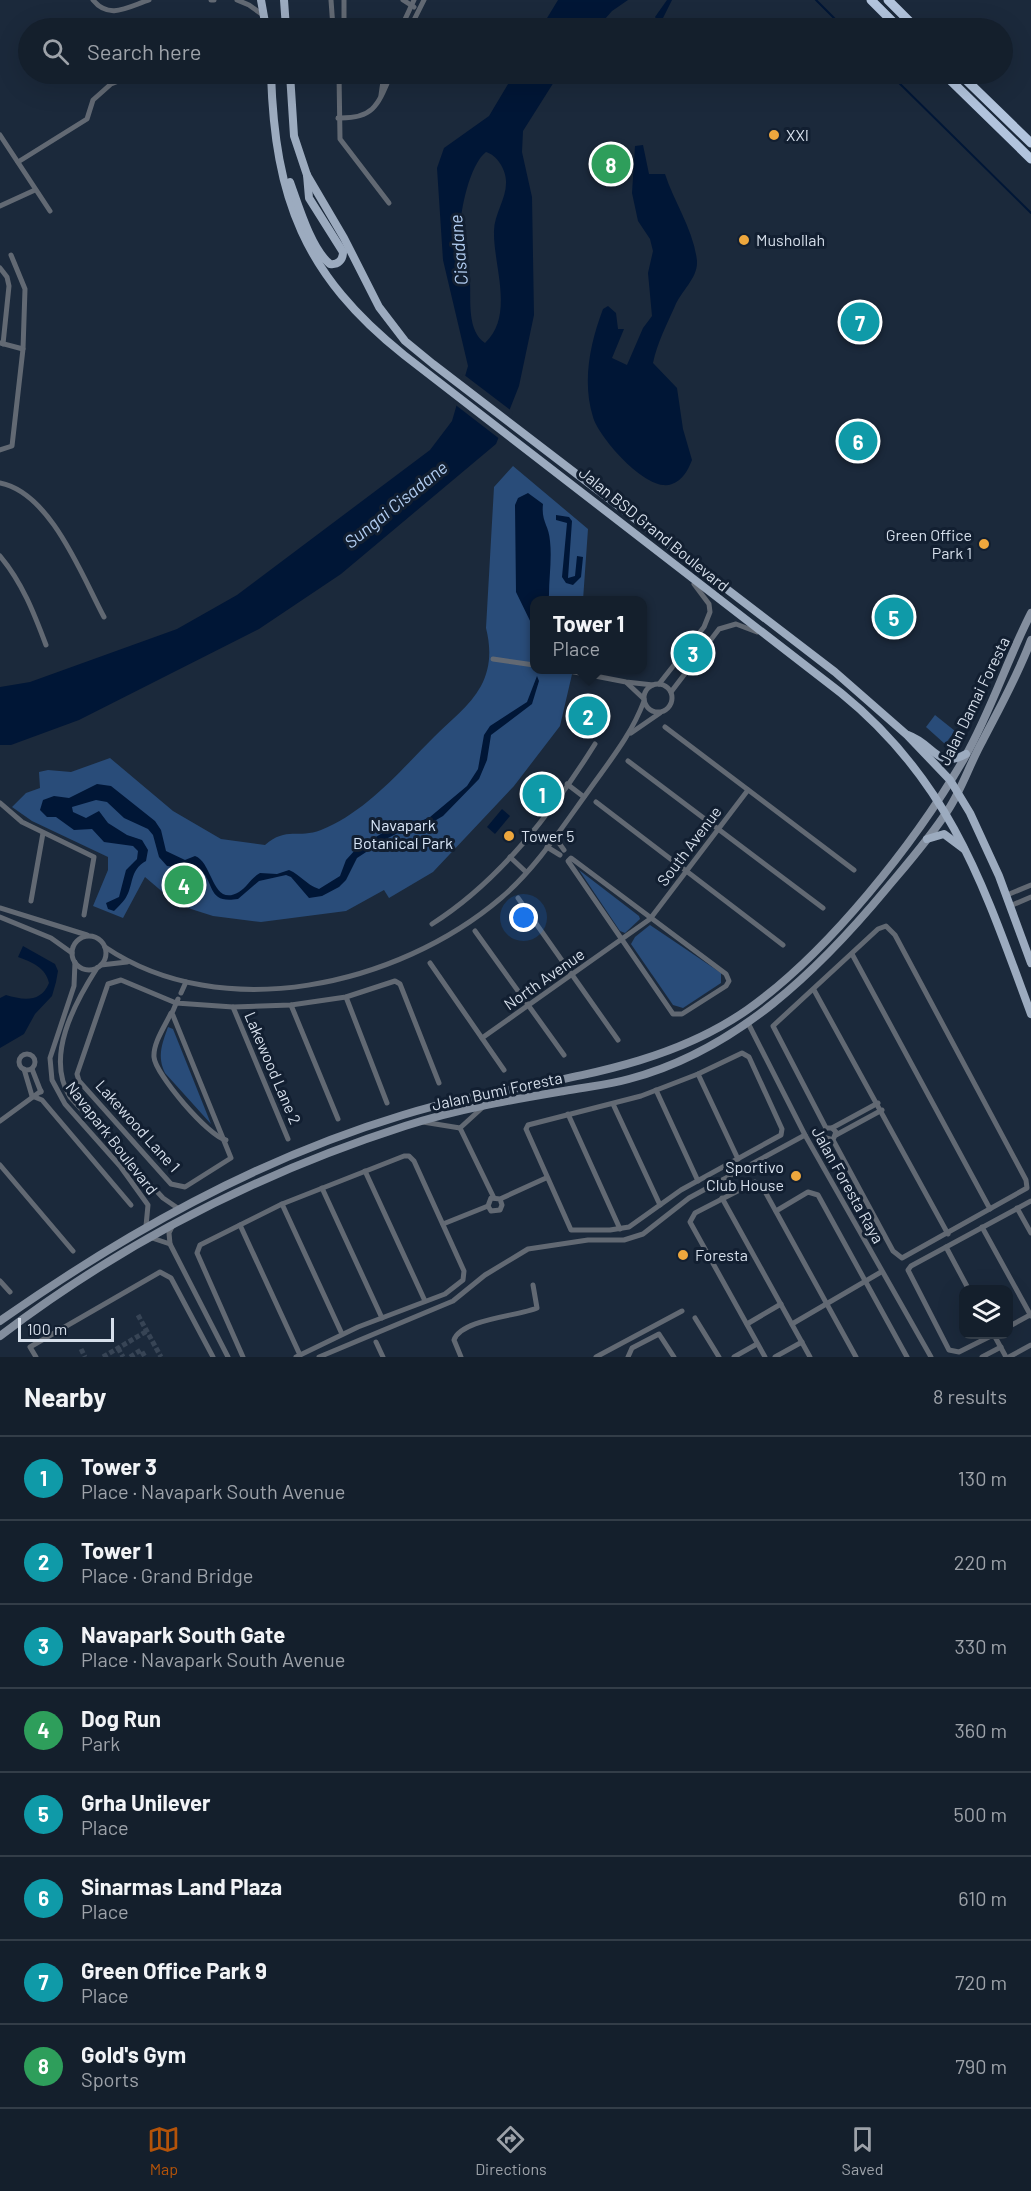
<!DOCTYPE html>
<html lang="en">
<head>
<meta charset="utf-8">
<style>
	body { margin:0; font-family:Barlow,sans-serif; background:#1d2734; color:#f1f3f6 }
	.controls { position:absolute; right:18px; bottom:18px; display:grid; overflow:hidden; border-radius:12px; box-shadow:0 6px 24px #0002 }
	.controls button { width:54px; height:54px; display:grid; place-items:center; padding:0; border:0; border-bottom:2px solid #333d48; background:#141f2c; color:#f1f3f6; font:30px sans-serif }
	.scale { position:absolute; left:18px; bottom:15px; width:96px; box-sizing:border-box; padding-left:6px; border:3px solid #d6dfeb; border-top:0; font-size:16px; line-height:21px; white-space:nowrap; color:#d6dfeb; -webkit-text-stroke:4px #121f31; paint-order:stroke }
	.you { position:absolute; left:524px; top:918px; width:21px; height:21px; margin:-15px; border:4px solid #fff; border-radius:50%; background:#1a73e8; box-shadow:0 0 0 9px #1a73e833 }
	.badge { display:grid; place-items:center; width:39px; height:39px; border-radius:50%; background:#b45309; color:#fff; font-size:20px; font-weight:700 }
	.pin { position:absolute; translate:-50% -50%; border:3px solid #fff; box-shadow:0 2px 6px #0006 }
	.popup { position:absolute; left:530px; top:596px; width:117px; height:78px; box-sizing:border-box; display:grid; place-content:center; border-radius:12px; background:#141f2c; filter:drop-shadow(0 2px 4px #0005); font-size:20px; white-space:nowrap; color:#9da2a9 }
	.popup b { font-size:22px; color:#f1f3f6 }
	.popup::after { content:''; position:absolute; left:50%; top:100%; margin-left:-12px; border:12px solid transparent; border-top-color:#141f2c }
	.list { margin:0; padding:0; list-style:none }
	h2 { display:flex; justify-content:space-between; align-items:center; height:78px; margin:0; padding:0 24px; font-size:26px }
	h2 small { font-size:20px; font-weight:400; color:#9da2a9 }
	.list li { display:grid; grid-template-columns:39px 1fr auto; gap:18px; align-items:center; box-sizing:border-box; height:84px; padding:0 24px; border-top:2px solid #333d48 }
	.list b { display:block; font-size:22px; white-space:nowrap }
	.list p { margin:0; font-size:20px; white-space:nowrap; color:#9da2a9 }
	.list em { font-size:20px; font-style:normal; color:#9da2a9 }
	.icon { flex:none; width:33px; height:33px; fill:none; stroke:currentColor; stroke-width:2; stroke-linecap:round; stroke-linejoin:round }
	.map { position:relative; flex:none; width:1031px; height:1357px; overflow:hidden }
	.search { position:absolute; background:#141f2c; box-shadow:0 6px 24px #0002; left:18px; right:18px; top:18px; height:66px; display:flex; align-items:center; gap:15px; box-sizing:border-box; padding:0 21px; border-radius:33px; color:#9da2a9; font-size:22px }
	.sheet { height:750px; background:#141f2c }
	nav { display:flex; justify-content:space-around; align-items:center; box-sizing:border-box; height:84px; border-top:2px solid #333d48; background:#141f2c; font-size:16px; color:#9da2a9 }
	nav a { display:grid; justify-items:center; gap:3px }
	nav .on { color:#b45309 }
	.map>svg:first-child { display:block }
	.green { fill:#294c79 }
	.water { fill:#001636; fill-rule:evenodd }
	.pier { fill:#1b293b }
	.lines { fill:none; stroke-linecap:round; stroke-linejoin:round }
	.stream { stroke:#001636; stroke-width:2 }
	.street-tunnel { stroke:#374455; stroke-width:5; stroke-dasharray:5 2.5; stroke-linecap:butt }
	.street { stroke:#626973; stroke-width:5 }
	.secondary { stroke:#838e9e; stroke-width:8 }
	.primary { stroke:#9cabbf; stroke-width:8 }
	.highway { stroke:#b2c4dd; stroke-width:9 }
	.poi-dot { fill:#eea73d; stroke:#121f31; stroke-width:2 }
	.labels { text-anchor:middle; stroke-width:6; stroke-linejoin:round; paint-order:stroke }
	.poi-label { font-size:16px; fill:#d6dfeb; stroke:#121f31; text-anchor:start }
	.street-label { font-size:16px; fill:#d6dfeb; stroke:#121f31 }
	.park-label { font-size:16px; fill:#d8e6f8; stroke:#121f31 }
	.water-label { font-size:18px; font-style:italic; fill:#b2cdf1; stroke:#121f31 }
</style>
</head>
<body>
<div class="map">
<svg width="1031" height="1357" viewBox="0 0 1031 1357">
	<rect width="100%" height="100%" fill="#1b293b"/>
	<g class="green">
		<path d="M513 466 588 529 583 600H534V670H573L560 726 514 786 433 872 389 898 384 890 346 911 261 922 213 916 191 909 172 900 145 877 123 918 93 906 108 870V857L32 821 12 807 26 793 40 788 39 772 48 770 71 772 110 758 173 811 221 839 265 845C287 826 298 839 321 830 366 812 400 771 434 737 450 721 470 706 481 686 491 667 491 648 486 628L494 487Z"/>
		<path d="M935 715 955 731 945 744 926 727Z"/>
		<path d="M579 870 639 916 640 919 625 933 620 931Z"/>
		<path d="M650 925 721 973V983L683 1008 673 1005 631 944 635 937Z"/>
		<path d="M168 1027 173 1029 211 1124 165 1073C157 1056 162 1044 168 1027Z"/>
	</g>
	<g class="water">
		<path d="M558 0H628L612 11 597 28H541Z"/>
		<path d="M667 0H672L660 24 655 17Z"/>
		<path d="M514 74H559L523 131 522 152 532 197 534 315 519 386 496 444 341 574 259 629 79 720 11 745H0V687L30 682 177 629 237 595 430 450 452 421 468 366 443 260 437 168 444 148 489 116ZM486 152C497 155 506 170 506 181 507 198 494 214 494 231 493 265 515 315 485 343 467 331 471 301 470 282 469 266 461 252 460 236 459 215 469 165 486 152Z"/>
		<path d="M643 145 649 174H665C674 202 694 231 697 261 698 278 681 291 675 306 667 324 657 343 653 363L677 388 683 429 692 460C688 470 683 480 672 484 648 494 599 438 593 417 582 382 590 343 603 309L608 306 616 313 618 329H624L612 358 627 365 643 328 652 316 648 273 653 251 650 239 638 221 632 193 635 146Z"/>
		<path d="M528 493 543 504C541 522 549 525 550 541 552 559 549 577 549 595L548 600H534V629L516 592 515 505 518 498Z"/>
		<path d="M556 515 569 517 572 521 568 578 575 576 577 556 583 557 581 577 573 585 566 583 562 577 567 523 556 520Z"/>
		<path d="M537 676 539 681 532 704 491 735 487 760 479 779 443 816 426 826 404 830 386 839 357 858 346 880 339 887 322 896 309 898 291 877 286 875 259 881 238 899C208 904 215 885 201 870L167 866 159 857 153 835 148 829 124 818 107 802 96 800 72 807 73 812 86 818 99 811 108 823 127 835 142 840 148 850 146 861C129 870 134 886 125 899 122 903 118 907 114 911L108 909 106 903 119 897 126 870 137 859 138 851 133 846 104 842 92 829 74 830 56 817H47L40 810 43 800 54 796 69 798 97 784 111 786 155 821 161 830 166 851 185 860 195 856C213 862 212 908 239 892 247 887 251 878 260 873L277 874 289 870C301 875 305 884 319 889L340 876 346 860 356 849 404 820 421 821 430 817 467 786 478 769 484 735 490 726 527 702Z"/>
		<path d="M502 809 510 816 495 834 487 827Z"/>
		<path d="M23 946 55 964 58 971 56 982 52 996 35 1014 24 1034 0 1048V998L6 995C23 1000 41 1003 49 983 46 968 32 962 18 957Z"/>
	</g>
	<path class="pier" d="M463 374 513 412 501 440 453 403Z"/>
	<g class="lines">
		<g class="stream">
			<path d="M816 0 844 28"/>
			<path d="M890 74 1031 213"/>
		</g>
		<g class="street-tunnel">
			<path d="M138 1315 161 1357"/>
			<path d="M118 1348 123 1357"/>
			<path d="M81 1349 85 1357"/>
			<path d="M103 1357 147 1331"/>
			<path d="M130 1357 141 1350 145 1357"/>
		</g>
		<g class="street">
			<path d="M93 0C109 20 128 7 149 0"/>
			<path d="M211 0H214"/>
			<path d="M237 0 249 5 263 15"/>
			<path d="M331 0 333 28"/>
			<path d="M403 0 414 7"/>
			<path d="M344 28V0"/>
			<path d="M401 28 414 0"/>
			<path d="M410 28 424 0"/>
			<path d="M339 74 340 139 389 203"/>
			<path d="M381 95 384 74"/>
			<path d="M338 118C374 119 378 105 391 74"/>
			<path d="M0 135 50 211"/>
			<path d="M18 162 87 119 93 100 111 84 136 74"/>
			<path d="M0 206 35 190"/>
			<path d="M11 255 25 289 23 349"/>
			<path d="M0 268 7 277 9 286 3 344"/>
			<path d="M0 343 23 349 12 446 0 450"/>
			<path d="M0 483C51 493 82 576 104 617"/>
			<path d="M0 556C22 582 34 613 46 645"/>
			<path d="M493 659 534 665"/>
			<path d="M564 670 626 682 653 685"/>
			<path d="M627 683 644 699"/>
			<path d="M659 684 704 627 710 612 709 604 694 584"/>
			<circle cx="658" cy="698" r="14"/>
			<path d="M671 692 719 629 736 624 757 632"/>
			<path d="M665 727 854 870"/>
			<path d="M631 733 660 713"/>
			<path d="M628 761 823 908"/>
			<path d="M567 784 584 797"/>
			<path d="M596 802 783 945"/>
			<path d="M0 803 22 822 94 857 84 915"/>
			<path d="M554 836 564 850"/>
			<path d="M547 847 560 855"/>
			<path d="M510 857 526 872"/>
			<path d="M571 858 726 974 729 981 726 986 682 1014H673L568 861Z"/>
			<path d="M1007 895 1031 885"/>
			<path d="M518 898 618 1040"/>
			<path d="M31 901 43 833"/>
			<path d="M1010 906 1031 897"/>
			<path d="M0 908 87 935"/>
			<path d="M0 917 51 938 72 953"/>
			<path d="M432 924C500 881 553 811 595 744"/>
			<path d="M475 931 564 1055"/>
			<circle cx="89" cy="953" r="17"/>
			<path d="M105 947C222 1026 398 986 501 898 535 869 561 829 587 793 608 763 631 736 644 701"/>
			<path d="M852 954 990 1209"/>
			<path d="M75 962 74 986 50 1058 52 1080 65 1104 120 1166 148 1205 146 1226"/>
			<path d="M430 963 504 1070"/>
			<path d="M101 965 127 962"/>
			<path d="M97 968C74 1004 45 1057 70 1097L163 1198 179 1209"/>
			<path d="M814 990 948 1234"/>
			<path d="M181 993 186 982"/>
			<path d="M346 997 387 1103"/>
			<path d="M178 999 172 1013 231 1158 185 1187 171 1184 79 1081 77 1074 108 984 121 980 176 1003 233 1007 291 1005 346 997 395 981 400 984 439 1083"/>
			<path d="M291 1005 338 1119"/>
			<path d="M233 1007 288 1139"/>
			<path d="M171 1013C165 1026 153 1043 154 1057 155 1074 209 1137 226 1140"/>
			<path d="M748 1023 805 1135 931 1357"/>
			<path d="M482 1038 650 919 748 790"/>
			<path d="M742 1053 749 1057 782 1129 781 1135 681 1190 629 1227 610 1230H571L526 1129 528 1125 641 1096 698 1074Z"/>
			<circle cx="27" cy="1062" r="8"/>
			<path d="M24 1069 32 1096 42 1100 131 1205"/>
			<path d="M32 1069 41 1092"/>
			<path d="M698 1074 738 1159"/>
			<path d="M656 1090 698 1181"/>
			<path d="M613 1104 660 1205"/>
			<path d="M568 1114 620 1229"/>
			<path d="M0 1121 41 1091"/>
			<path d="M423 1122 460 1128 483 1107"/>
			<path d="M460 1128 494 1198"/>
			<path d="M826 1128 823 1133V1137L833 1140 836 1132 832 1128H826L773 1026 878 929 886 926 895 935 1026 1180 1027 1188 902 1258 893 1251 833 1140"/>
			<path d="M832 1128 878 1103"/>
			<path d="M836 1135 882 1110"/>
			<path d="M0 1165 73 1251"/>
			<path d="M365 1171 425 1301"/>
			<path d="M322 1188 382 1318"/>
			<path d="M722 1198 810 1357"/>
			<path d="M500 1199 502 1205 500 1210 491 1211 488 1206 491 1198 500 1199 546 1178"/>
			<path d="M282 1204 342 1334"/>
			<path d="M1017 1208 1031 1233"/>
			<path d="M776 1211 808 1192 818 1195 907 1357"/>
			<path d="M443 1224 488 1206"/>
			<path d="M240 1225 300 1355"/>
			<path d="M172 1227 169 1233 170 1244 228 1357"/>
			<path d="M982 1227 1031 1316"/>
			<path d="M152 1238 170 1244"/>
			<path d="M946 1247 969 1290"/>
			<path d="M0 1281 10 1292"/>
			<path d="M695 1318 719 1357"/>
			<path d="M747 1324 781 1304"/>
			<path d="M792 1324 881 1272"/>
			<path d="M1008 1327 1030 1315"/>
			<path d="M995 1334 959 1352 949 1350 908 1270 911 1266 1031 1201"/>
			<path d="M994 1335 1006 1357"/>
			<path d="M376 1342 383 1357"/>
			<path d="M36 1357 30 1347 160 1272 171 1278 213 1357"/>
			<path d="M243 1357 197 1253 200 1245 282 1204 404 1156H409L414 1161 464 1271 463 1280 445 1294 358 1327 296 1357"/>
			<path d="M319 1357 453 1301 485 1275 528 1249 588 1240H624L643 1234 689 1198 805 1135"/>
			<path d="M461 1357 454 1340C461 1319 519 1316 537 1308L533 1285"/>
			<path d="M596 1357 682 1311"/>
			<path d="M628 1357 632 1348 659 1334 674 1357"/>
			<path d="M734 1357 757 1344"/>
			<path d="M765 1357 690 1222 695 1213 755 1182 763 1188 856 1357"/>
			<path d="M775 1357 802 1342"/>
			<path d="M982 1357 1001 1347"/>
			<path d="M1009 1357 1031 1345"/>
		</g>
		<g class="secondary">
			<path d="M0 1321C124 1234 257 1159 403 1115 518 1079 645 1081 747 1010 828 953 916 842 965 757 991 711 1007 660 1031 613"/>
			<path d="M0 1336C122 1243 259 1173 405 1126 457 1109 511 1100 564 1091 586 1087 608 1085 629 1079 736 1051 819 970 887 888 908 863 930 838 948 810 962 789 970 763 983 740 1000 707 1018 675 1031 640"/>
		</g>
		<g class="primary">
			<path d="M261 0 266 28"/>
			<path d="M284 0 286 28"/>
			<path d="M271 74C275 199 304 275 404 355L841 693C951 782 984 887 1031 1014"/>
			<path d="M290 74 294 136 307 175 344 238 379 307 405 341 433 364 835 672 907 735 950 780 970 813 999 876 1031 963"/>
			<path d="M290 182C298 204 311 249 330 264 338 265 343 260 343 252L309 198 307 175"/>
			<path d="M908 735C934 744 937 770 966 754"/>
			<path d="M927 839 944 834 964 849"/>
		</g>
		<g class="highway">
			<path d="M871 0 899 28"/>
			<path d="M888 0 916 28"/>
			<path d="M944 74 1031 159"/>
			<path d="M960 74 1031 143"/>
		</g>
	</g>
	<g class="poi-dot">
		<circle cx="774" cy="135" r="6"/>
		<circle cx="744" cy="240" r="6"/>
		<circle cx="984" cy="544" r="6"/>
		<circle cx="509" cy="836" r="6"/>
		<circle cx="796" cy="1176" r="6"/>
		<circle cx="683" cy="1255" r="6"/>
	</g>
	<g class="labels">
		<g class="poi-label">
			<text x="786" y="141">XXI</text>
			<text x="756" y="246">Mushollah</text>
			<text x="972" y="541" text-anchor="end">Green Office<tspan x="972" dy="18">Park 1</tspan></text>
			<text x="521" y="842">Tower 5</text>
			<text x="784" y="1173" text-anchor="end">Sportivo<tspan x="784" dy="18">Club House</tspan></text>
			<text x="695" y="1261">Foresta</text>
		</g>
		<g class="street-label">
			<text transform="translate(654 529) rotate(39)" y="6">Jalan BSD Grand Boulevard</text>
			<text transform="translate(974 701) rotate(-64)" y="6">Jalan Damai Foresta</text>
			<text transform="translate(689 846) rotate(-53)" y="6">South Avenue</text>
			<text transform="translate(544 979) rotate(-35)" y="6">North Avenue</text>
			<text transform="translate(273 1068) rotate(67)" y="6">Lakewood Lane 2</text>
			<text transform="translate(497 1091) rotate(-12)" y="6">Jalan Bumi Foresta</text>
			<text transform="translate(138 1126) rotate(48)" y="6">Lakewood Lane 1</text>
			<text transform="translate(112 1138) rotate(52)" y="6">Navapark Boulevard</text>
			<text transform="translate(848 1185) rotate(61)" y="6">Jalan Foresta Raya</text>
		</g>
		<g class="park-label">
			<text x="403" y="831">Navapark<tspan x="403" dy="18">Botanical Park</tspan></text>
		</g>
		<g class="water-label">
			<text transform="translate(459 250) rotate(-95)" y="6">Cisadane</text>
			<text transform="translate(396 505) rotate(-39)" y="6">Sungai Cisadane</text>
		</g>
	</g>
</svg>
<div class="controls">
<button><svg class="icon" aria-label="layers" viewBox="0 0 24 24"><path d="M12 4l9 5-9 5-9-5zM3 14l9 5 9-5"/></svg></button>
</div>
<div class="scale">100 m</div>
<div class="you"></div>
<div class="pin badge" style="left:542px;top:794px;background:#0f9aa8">1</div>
<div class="pin badge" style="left:588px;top:716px;background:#0f9aa8">2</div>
<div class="popup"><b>Tower 1</b>Place</div>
<div class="pin badge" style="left:693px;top:653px;background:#0f9aa8">3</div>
<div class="pin badge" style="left:184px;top:885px;background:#2e9e5b">4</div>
<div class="pin badge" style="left:894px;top:617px;background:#0f9aa8">5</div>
<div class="pin badge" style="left:858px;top:441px;background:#0f9aa8">6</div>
<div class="pin badge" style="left:860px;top:322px;background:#0f9aa8">7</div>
<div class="pin badge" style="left:611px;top:164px;background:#2e9e5b">8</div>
<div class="search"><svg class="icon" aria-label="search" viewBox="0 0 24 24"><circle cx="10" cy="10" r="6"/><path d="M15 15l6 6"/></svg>Search here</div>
</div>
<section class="sheet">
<h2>Nearby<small>8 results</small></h2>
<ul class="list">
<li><span class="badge" style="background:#0f9aa8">1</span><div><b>Tower 3</b><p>Place · Navapark South Avenue</p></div><em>130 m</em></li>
<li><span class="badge" style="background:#0f9aa8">2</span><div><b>Tower 1</b><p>Place · Grand Bridge</p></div><em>220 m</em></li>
<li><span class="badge" style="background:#0f9aa8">3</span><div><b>Navapark South Gate</b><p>Place · Navapark South Avenue</p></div><em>330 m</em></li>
<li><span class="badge" style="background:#2e9e5b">4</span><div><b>Dog Run</b><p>Park</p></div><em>360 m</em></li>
<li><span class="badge" style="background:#0f9aa8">5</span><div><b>Grha Unilever</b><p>Place</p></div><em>500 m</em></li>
<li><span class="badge" style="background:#0f9aa8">6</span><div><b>Sinarmas Land Plaza</b><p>Place</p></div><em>610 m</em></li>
<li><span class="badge" style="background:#0f9aa8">7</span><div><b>Green Office Park 9</b><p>Place</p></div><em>720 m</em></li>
<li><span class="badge" style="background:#2e9e5b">8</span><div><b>Gold's Gym</b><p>Sports</p></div><em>790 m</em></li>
</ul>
</section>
<nav>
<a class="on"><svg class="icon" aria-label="map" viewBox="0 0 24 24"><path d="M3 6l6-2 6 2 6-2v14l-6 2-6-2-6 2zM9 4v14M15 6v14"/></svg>Map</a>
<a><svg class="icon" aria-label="directions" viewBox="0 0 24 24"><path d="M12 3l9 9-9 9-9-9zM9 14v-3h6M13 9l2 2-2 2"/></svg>Directions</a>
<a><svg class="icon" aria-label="saved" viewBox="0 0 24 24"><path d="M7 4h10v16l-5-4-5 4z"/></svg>Saved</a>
</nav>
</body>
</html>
